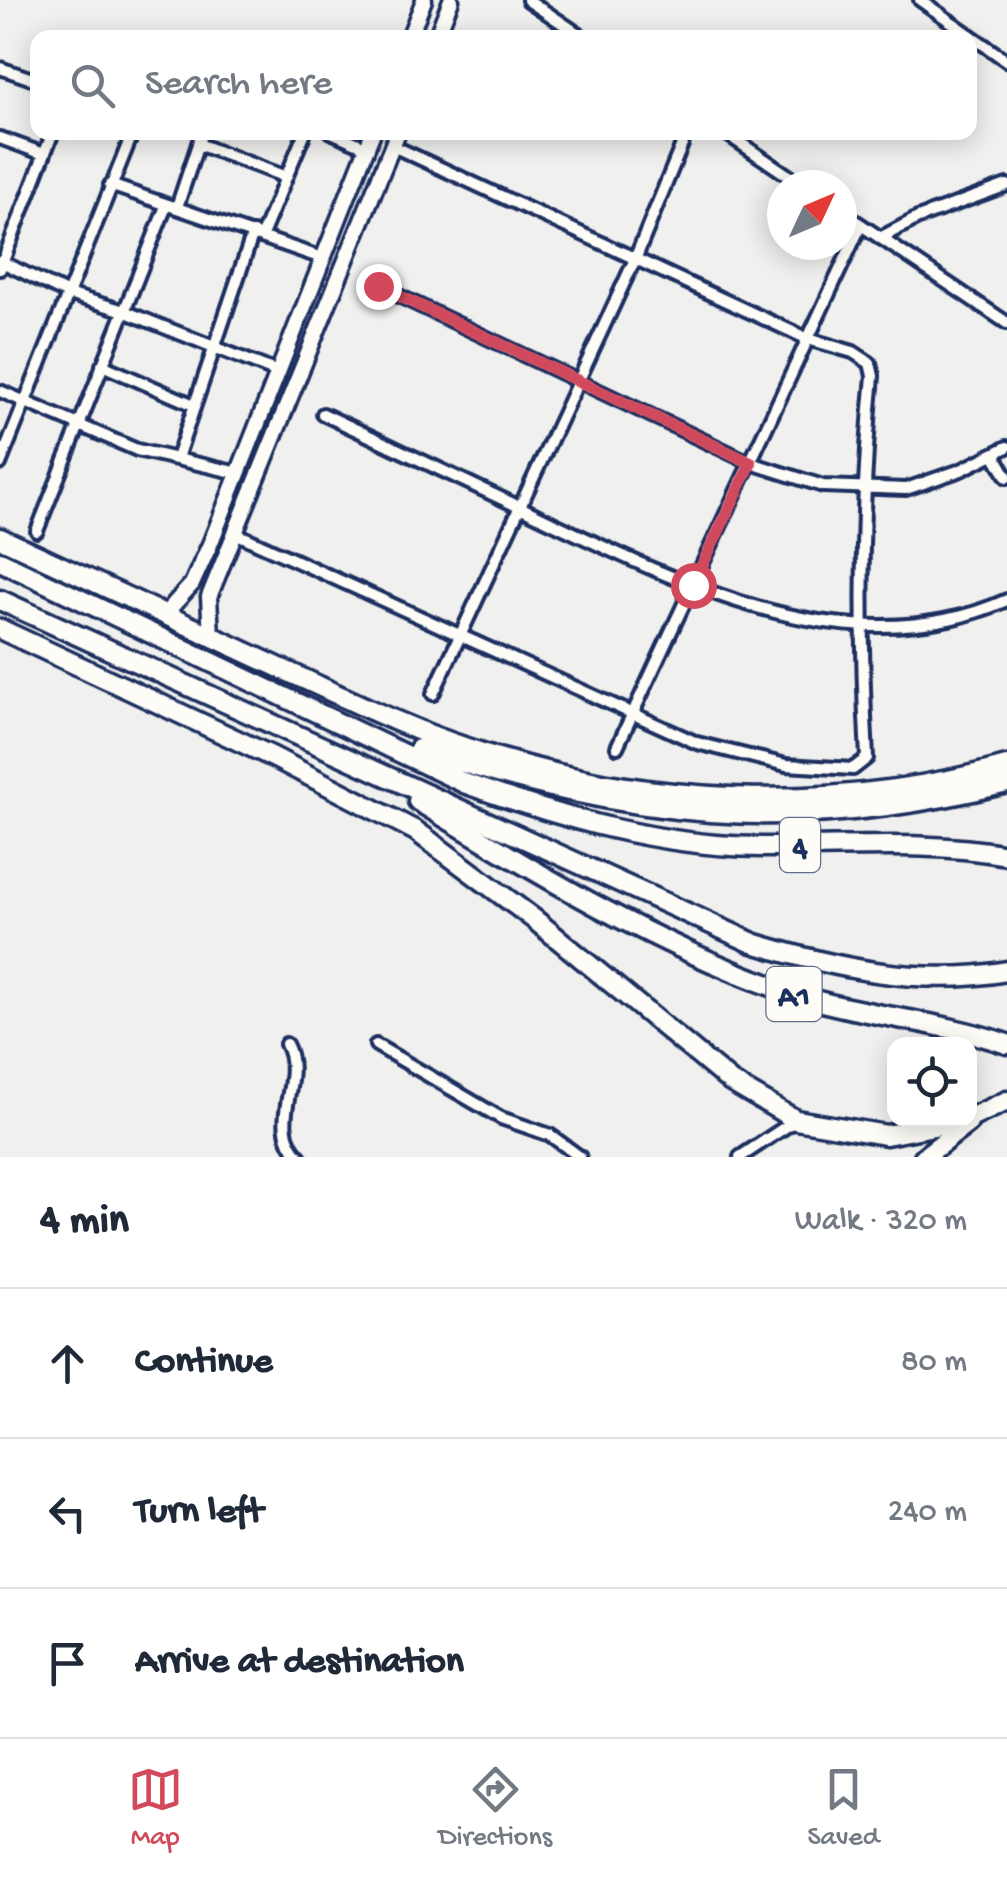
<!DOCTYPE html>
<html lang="en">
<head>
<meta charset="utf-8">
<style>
	body { margin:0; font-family:"Gochi Hand",sans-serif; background:#f2f2f3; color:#1f2937 }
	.controls { position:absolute; right:30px; bottom:30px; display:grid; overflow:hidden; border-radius:20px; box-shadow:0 5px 25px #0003 }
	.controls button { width:90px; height:90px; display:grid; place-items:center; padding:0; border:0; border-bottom:2px solid #e0e1e3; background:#fff; color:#1f2937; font:50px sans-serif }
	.compass { position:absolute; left:767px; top:170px; width:90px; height:90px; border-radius:50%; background:#fff; box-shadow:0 5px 25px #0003; rotate:46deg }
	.stop { position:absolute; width:30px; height:30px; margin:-22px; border:8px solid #d1495b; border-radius:50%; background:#fff }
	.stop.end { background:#d1495b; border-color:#fff; box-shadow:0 2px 10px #0008 }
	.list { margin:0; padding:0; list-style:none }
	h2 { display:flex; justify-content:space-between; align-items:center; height:130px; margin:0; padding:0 40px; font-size:42px }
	h2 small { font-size:32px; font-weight:400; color:#747a83 }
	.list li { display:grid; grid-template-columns:65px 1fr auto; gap:30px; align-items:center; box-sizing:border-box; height:150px; padding:0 40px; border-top:2px solid #e0e1e3 }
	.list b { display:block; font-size:38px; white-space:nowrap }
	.list em { font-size:32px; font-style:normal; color:#747a83 }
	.icon { flex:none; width:55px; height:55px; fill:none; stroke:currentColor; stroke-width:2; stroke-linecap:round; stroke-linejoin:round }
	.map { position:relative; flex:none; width:1007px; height:1157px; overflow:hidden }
	.search { position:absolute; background:#fff; box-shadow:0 5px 25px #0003; left:30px; right:30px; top:30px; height:110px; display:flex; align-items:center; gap:25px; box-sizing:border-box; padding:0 35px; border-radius:20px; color:#747a83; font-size:38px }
	.sheet { height:580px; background:#fff }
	nav { display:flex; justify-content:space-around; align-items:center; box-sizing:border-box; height:140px; border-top:2px solid #e0e1e3; background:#fff; font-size:28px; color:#747a83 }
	nav a { display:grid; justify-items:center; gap:5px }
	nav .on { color:#d1495b }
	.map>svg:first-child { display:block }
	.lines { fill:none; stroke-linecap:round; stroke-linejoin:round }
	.street-casing { stroke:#1b2f5e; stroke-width:18 }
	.secondary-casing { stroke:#1b2f5e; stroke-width:21 }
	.highway-casing { stroke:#1b2f5e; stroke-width:25 }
	.street { stroke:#fdfcf7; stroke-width:10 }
	.secondary { stroke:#fdfcf7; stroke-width:14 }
	.highway { stroke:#fdfcf7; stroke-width:18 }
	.route { stroke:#d1495b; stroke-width:12 }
	.labels { text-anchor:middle; stroke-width:10; stroke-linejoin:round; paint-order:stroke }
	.shield { fill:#fdfcf7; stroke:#5f6c8c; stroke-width:2.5 }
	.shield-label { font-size:32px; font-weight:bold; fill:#1b2f5e }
</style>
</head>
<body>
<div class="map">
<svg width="1007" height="1157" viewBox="0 0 1007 1157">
	<rect width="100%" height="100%" fill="#f0f0ee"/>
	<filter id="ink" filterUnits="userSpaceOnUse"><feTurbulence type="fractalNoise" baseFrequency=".01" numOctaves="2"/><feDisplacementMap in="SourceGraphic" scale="20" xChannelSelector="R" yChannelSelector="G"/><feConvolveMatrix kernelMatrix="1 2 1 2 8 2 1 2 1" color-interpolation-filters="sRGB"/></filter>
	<g filter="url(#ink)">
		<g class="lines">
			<defs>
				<g id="street">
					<path d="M528 0 584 38"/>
					<path d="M920 0 1007 61"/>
					<path d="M0 68 38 81"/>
					<path d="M331 132 368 148"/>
					<path d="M724 132 802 185"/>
					<path d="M0 138 44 154"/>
					<path d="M198 144 286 177"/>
					<path d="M110 185 322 258"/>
					<path d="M177 207 202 132"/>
					<path d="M842 212 1007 323"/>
					<path d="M262 235 305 132"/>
					<path d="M880 238 918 218 1007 185"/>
					<path d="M0 261 68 294 121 310 277 372"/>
					<path d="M0 269 53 132"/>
					<path d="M378 286 751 463 823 486 906 489 961 470 1007 447"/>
					<path d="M102 365 194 405"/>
					<path d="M0 391 137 450 238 473"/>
					<path d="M323 414C392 446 461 479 530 512 673 580 847 672 1007 600"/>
					<path d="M995 456 1007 477"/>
					<path d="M177 458 253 233"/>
					<path d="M0 464 133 132"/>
					<path d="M37 531 166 206"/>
					<path d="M235 533 697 743 786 765 853 769 867 758C860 629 860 504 873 376L870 363 853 352 808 339 393 146"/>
					<path d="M433 694 636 257 687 132"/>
					<path d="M617 747 861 225"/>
					<path d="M286 1044C306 1081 265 1123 300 1157"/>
					<path d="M376 1045 501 1118 550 1135 580 1157"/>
					<path d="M740 1157 796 1120"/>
				</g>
				<g id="secondary">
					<path d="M409 38 424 0"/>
					<path d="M436 38 451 0"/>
					<path d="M164 615 192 584 211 542 373 132"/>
					<path d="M211 636 209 597 398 132"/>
				</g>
				<g id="highway">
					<path d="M0 538C94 581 188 625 282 669 344 697 405 728 470 749 641 807 833 814 1007 766"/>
					<path d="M0 561 464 783C550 814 640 841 732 846 824 851 916 838 1007 855"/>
					<path d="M0 600 753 943C835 968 921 987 1007 971"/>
					<path d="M0 629 273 757 416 831 534 919 731 1082 796 1120 886 1135 966 1120"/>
					<path d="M419 749C628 818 791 837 1007 783"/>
					<path d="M418 801C536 873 659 948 791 993 861 1016 937 1020 1007 1044"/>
					<path d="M970 1118 1007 1101"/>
					<path d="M924 1157 968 1123"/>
				</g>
			</defs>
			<use href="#street" class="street-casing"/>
			<use href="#secondary" class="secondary-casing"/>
			<use href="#highway" class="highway-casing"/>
			<use href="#street" class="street"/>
			<use href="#secondary" class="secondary"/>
			<use href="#highway" class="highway"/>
		</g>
	</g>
	<g class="lines" filter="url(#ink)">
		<path class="route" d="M378 286 751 463 693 585"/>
	</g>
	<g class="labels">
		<g class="shield">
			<rect x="780" y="818" width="40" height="54" rx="8"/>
			<rect x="766.5" y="967" width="55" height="54" rx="8"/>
		</g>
		<g class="shield-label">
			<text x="800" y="856">4</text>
			<text x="794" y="1005">A1</text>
		</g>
	</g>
</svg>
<div class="controls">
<button><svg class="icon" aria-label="locate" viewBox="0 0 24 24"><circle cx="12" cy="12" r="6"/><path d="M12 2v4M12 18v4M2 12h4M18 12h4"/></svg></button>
</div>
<svg class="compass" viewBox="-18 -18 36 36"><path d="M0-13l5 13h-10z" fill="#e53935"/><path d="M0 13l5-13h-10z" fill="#747a83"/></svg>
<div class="stop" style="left:693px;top:585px"></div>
<div class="stop end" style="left:378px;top:286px"></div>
<div class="search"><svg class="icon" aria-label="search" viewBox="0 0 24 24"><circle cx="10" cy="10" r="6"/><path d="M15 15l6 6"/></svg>Search here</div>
</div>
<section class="sheet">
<h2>4 min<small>Walk · 320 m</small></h2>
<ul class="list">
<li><svg class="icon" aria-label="ahead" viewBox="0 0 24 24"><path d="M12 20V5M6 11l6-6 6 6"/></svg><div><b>Continue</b></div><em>80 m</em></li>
<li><svg class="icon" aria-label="left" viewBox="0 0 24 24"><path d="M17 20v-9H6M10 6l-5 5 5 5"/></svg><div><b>Turn left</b></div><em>240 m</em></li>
<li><svg class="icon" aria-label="arrive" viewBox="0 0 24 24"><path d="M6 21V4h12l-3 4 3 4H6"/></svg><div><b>Arrive at destination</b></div></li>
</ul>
</section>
<nav>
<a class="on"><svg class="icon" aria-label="map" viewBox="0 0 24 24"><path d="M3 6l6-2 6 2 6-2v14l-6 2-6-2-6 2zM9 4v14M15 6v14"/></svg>Map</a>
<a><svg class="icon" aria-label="directions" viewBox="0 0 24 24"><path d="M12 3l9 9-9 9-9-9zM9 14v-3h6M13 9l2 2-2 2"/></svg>Directions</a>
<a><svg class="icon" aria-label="saved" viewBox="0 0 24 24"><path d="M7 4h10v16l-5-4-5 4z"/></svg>Saved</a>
</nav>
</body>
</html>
